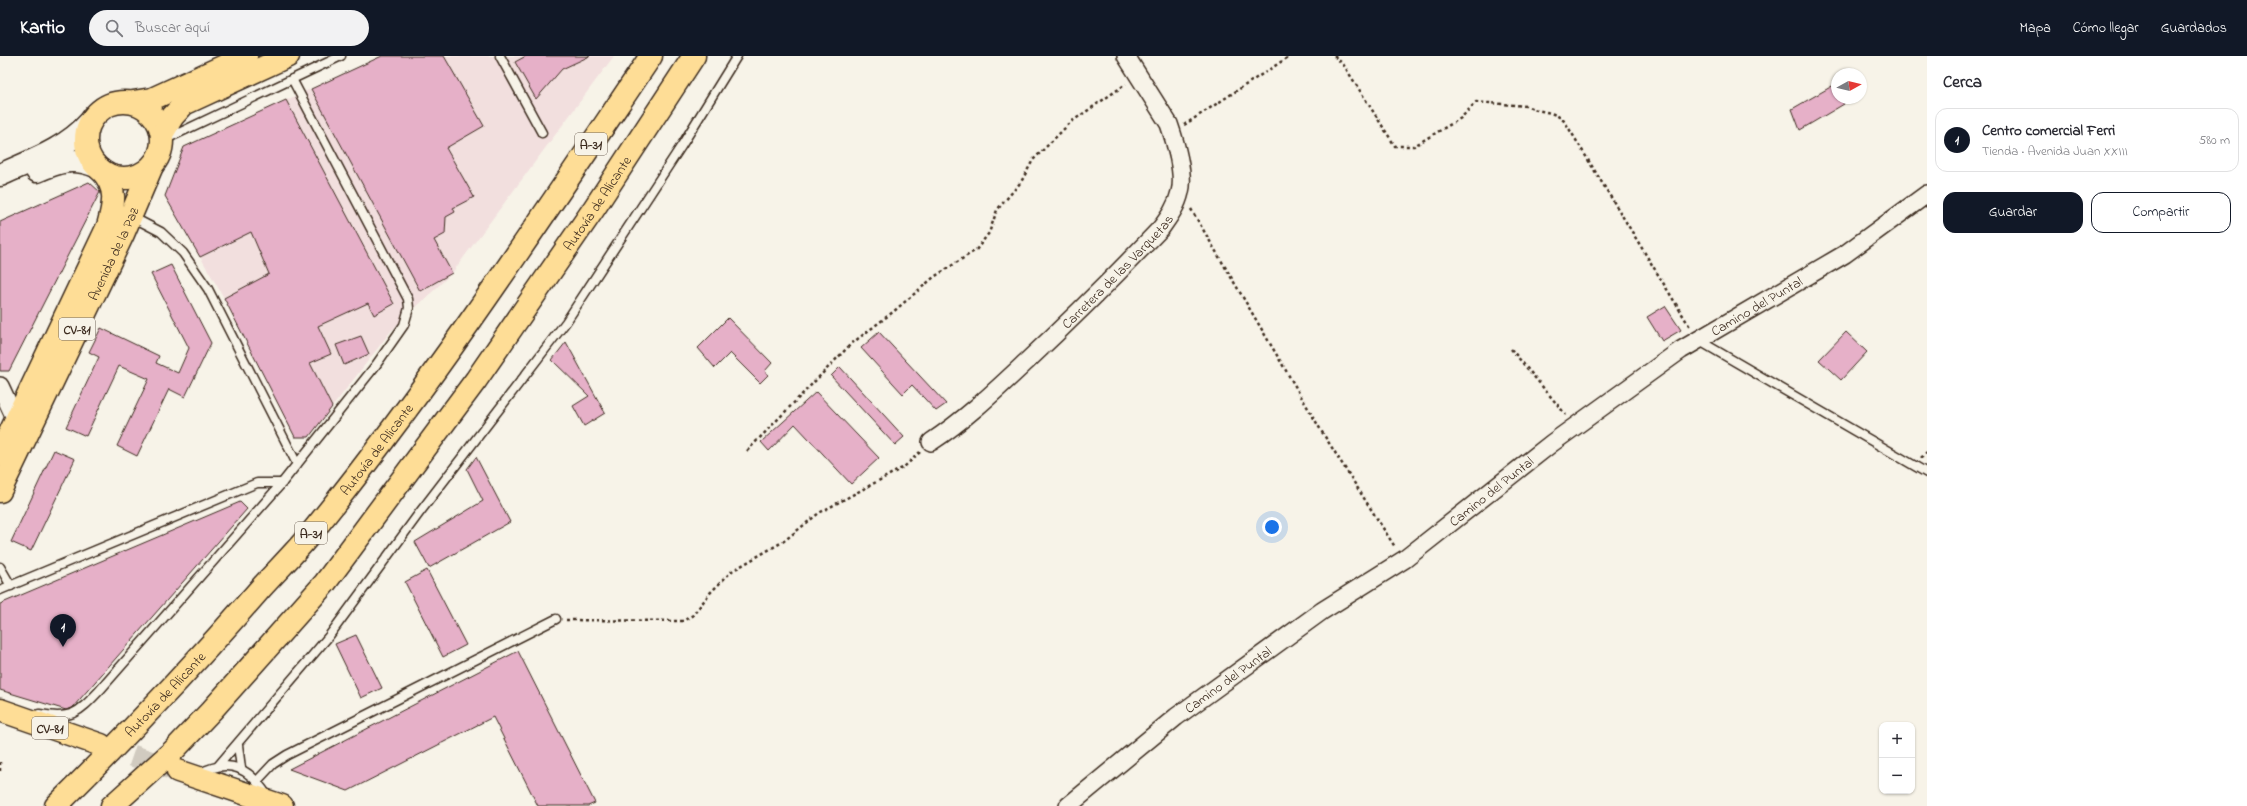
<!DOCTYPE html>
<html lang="es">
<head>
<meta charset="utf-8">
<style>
	body { margin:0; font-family:"Indie Flower",sans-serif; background:#f2f2f3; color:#2b2b33 }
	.controls { position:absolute; right:12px; bottom:12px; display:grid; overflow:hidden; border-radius:8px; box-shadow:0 1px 3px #0004 }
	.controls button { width:36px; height:36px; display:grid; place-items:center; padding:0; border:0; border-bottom:1px solid #e1e1e2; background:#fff; color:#2b2b33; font:20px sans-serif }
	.compass { position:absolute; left:1831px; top:12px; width:36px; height:36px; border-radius:50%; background:#fff; box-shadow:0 1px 3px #0004; rotate:82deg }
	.you { position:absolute; left:1272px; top:471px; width:14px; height:14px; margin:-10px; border:3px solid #fff; border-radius:50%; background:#1a73e8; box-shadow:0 0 0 6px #1a73e833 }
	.badge { display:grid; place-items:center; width:26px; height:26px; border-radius:50%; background:#111827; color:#fff; font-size:13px; font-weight:700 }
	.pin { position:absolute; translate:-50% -33px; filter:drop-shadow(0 1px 2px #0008) }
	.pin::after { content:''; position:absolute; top:21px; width:14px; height:12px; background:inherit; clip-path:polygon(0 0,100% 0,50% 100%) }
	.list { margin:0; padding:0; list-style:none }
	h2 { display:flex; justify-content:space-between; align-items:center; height:52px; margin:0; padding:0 16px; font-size:17px }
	h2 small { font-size:13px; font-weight:400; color:#7c7c81 }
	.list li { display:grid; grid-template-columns:26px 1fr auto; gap:12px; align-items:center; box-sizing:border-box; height:64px; margin:0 8px 8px; padding:0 8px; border:1px solid #e1e1e2; border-radius:12px }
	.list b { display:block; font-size:15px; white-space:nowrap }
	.list p { margin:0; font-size:13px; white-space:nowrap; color:#7c7c81 }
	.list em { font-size:13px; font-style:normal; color:#7c7c81 }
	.actions { display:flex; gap:8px; padding:12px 16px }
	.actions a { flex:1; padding:9px 0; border:1px solid #111827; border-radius:12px; text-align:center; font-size:14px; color:#111827 }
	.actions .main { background:#111827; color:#fff }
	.icon { flex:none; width:22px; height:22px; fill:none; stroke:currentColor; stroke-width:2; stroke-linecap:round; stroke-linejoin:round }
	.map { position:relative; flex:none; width:1927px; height:750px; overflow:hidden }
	header { display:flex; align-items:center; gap:24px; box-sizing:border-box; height:56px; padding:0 20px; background:#111827; color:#fff }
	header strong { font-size:19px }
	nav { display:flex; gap:22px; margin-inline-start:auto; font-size:14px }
	.search { width:280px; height:36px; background:#f2f2f3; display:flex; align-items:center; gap:10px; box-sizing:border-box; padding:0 14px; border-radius:22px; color:#7c7c81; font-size:15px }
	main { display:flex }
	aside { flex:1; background:#fff }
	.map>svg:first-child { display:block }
	.built { fill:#f2dfde }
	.building { fill:#e6b0c8; stroke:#3b2a1e }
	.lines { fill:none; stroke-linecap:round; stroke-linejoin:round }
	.primary-tunnel { stroke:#d1cbc0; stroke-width:22; stroke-dasharray:22 11; stroke-linecap:butt }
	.lane-casing { stroke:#3b2a1e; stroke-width:11 }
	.street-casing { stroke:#3b2a1e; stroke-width:20 }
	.secondary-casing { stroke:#3b2a1e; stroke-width:25 }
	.primary-casing { stroke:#3b2a1e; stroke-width:25 }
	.highway-casing { stroke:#3b2a1e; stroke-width:25 }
	.path { stroke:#3b2a1e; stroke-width:2.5; stroke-dasharray:3 3; stroke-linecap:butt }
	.lane { stroke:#f7f3e8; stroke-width:8 }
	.street { stroke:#f7f3e8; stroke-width:17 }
	.secondary { stroke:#f7f3e8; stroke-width:22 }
	.primary { stroke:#fedd96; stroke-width:22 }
	.highway { stroke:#fedd96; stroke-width:22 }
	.labels { text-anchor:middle; stroke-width:3.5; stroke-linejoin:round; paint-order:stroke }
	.shield { fill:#f7f3e8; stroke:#73665b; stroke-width:1 }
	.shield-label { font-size:13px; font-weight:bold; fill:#3b2a1e }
	.street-label { font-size:14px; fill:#3b2a1e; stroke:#f7f3e8 }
</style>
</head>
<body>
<header>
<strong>Kartio</strong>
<div class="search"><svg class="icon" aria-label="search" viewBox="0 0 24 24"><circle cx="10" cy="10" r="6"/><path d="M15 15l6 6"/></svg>Buscar aquí</div>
<nav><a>Mapa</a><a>Cómo llegar</a><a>Guardados</a></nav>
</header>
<main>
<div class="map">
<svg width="1927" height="750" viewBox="0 0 1927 750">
	<rect width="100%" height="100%" fill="#f7f3e8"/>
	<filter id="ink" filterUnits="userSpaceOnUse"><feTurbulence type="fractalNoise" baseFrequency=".025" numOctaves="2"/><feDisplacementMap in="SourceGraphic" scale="8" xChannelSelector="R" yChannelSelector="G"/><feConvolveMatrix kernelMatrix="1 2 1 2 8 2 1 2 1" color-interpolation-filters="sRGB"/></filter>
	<g filter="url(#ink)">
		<path class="built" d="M382 0H614L452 217 391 275 309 381H295L224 242 165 140 184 91Z"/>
		<g class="building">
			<path d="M382 0H444L484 70 446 92 474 141 453 152 455 156 446 161 445 178 434 184 452 217 420 235 311 33Z"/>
			<path d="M526 0H590L562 13 536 43 515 6Z"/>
			<path d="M1834 29 1837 35V42H1841L1844 48 1800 74 1792 53Z"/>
			<path d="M286 44 394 248 374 259 368 247 318 270 331 298 310 307 332 351 309 381H295L224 242 269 218 251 176 200 201 165 140 184 91Z"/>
			<path d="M89 126 100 136 9 315H0V166Z"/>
			<path d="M171 209 211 287 185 341 169 333 137 400 117 390 149 323 119 310 86 380 66 371 99 301 89 296 101 272 159 300 156 307 178 317 189 292 151 218Z"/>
			<path d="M1665 250 1681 274 1662 285 1647 261Z"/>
			<path d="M728 262 772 307 765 315 768 319 760 327 730 297 715 312 698 292Z"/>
			<path d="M879 276 946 348 936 355 912 329 903 338 861 292Z"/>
			<path d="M1846 276 1867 296 1841 324 1819 304Z"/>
			<path d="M361 280 369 298 344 309 336 289Z"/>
			<path d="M566 286 605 357 584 370 573 350 589 340 552 304Z"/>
			<path d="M840 311 904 381 895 389 831 320Z"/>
			<path d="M816 336 879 402 851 428 795 368 769 395 761 386Z"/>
			<path d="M54 394 75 403 31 495 11 486Z"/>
			<path d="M476 401 510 466 429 512 415 486 483 445 467 413Z"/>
			<path d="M240 446 247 453 73 651 66 654 0 634V548Z"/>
			<path d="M427 514 466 589 443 601 405 526Z"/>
			<path d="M356 579 382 632 361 642 335 588Z"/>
			<path d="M518 595 595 747 588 750H538L493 661 348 735 289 713Z"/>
		</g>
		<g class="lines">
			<path class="primary-tunnel" d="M101 689 175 714"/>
			<defs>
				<g id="lane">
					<path d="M500 0 542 77"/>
					<path d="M164 84 341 0"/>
					<path d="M132 161 161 176 183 197 208 233 297 408"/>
					<path d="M1698 284 1927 417"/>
					<path d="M0 511 11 530"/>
					<path d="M0 534 257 427H282"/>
					<path d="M39 658C72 664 78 657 100 634L282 427 376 309 404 269 409 252 408 243 292 23"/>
					<path d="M238 689 241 712"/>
					<path d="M218 710 329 580 420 456 566 266 682 89 737 0"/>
					<path d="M198 718C230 701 250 712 268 741"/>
					<path d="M257 725 273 708 287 699 556 563"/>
				</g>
				<g id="street">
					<path d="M0 330 16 364"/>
					<path id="s1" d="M931 386C966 363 996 334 1026 306 1073 262 1117 218 1161 172 1169 161 1177 150 1180 136 1185 119 1175 85 1169 68L1126 0"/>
					<path id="s2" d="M1068 750 1176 661 1322 555 1405 503 1552 387 1681 294 1845 198 1927 138"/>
				</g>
				<g id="secondary">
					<path d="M37 115C60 105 73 101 96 110"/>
					<path d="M0 119C31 105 66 93 89 67"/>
				</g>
				<g id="primary">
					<circle cx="124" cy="84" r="38"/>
					<path d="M133 46 152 43 246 0"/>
					<path d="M162 78 173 60 184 48 288 0"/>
					<path d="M0 398 108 170C114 148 118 132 101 114"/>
					<path id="s3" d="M0 435 123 178 152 110"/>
					<path d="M0 654 101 689"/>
					<path d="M178 715 282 750"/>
				</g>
				<g id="highway">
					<path id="s4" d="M56 750C127 680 195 608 261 532 279 512 299 493 316 471 437 321 543 160 651 0"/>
					<path id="s5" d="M112 750 172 696 212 654 325 527 476 324 593 154 694 0"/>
				</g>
			</defs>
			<use href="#lane" class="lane-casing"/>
			<use href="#street" class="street-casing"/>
			<use href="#secondary" class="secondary-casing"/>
			<use href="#primary" class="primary-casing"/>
			<use href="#highway" class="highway-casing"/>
			<g class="path">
				<path d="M1334 0 1343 8 1395 90H1414L1461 62 1476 46 1527 50C1541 58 1553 53 1565 66L1690 271"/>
				<path d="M1184 69 1290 0"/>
				<path d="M1191 153 1322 376 1395 491"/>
				<path d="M1511 293 1566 359"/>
				<path d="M747 395 851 288 893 256 934 221 976 194 989 177 997 154 1021 126 1033 104 1071 66 1126 28"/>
				<path d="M1921 402 1927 396"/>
				<path d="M566 564 683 565 693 559 710 537 732 515 784 485 819 457 904 411 920 396"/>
				<path d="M0 706V716"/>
			</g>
			<use href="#lane" class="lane"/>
			<use href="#street" class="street"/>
			<use href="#secondary" class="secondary"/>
			<use href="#primary" class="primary"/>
			<use href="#highway" class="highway"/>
		</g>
	</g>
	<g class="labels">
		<g class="shield">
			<rect x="575" y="77" width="32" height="22" rx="3"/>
			<rect x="59" y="262" width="36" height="22" rx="3"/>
			<rect x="295" y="466" width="32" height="22" rx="3"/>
			<rect x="32" y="661" width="36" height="22" rx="3"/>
		</g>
		<g class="shield-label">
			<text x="591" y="93">A-31</text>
			<text x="77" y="278">CV-81</text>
			<text x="311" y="482">A-31</text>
			<text x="50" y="677">CV-81</text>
		</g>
		<g class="street-label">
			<text dy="5" stroke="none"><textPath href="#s5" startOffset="776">Autovía de Alicante</textPath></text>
			<text dy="5" stroke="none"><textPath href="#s3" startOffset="263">Avenida de la Paz</textPath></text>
			<text dy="5" stroke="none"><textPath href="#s1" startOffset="253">Carretera de las Varquetas</textPath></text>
			<text dy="5" stroke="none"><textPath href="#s2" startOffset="852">Camino del Puntal</textPath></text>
			<text dy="5" stroke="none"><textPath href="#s4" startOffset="480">Autovía de Alicante</textPath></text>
			<text dy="5" stroke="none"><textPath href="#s2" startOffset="528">Camino del Puntal</textPath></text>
			<text dy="5" stroke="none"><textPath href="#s2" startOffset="204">Camino del Puntal</textPath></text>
			<text dy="5" stroke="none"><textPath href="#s4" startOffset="156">Autovía de Alicante</textPath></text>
		</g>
	</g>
</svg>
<div class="controls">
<button>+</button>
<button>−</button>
</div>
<svg class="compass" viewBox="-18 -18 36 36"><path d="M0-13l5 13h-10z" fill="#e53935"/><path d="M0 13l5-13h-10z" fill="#7c7c81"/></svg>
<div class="you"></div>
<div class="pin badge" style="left:63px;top:591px">1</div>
</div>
<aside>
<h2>Cerca<small></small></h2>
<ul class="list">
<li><span class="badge">1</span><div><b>Centro comercial Ferri</b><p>Tienda · Avenida Juan XXIII</p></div><em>580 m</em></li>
</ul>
<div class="actions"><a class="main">Guardar</a><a>Compartir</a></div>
</aside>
</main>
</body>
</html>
